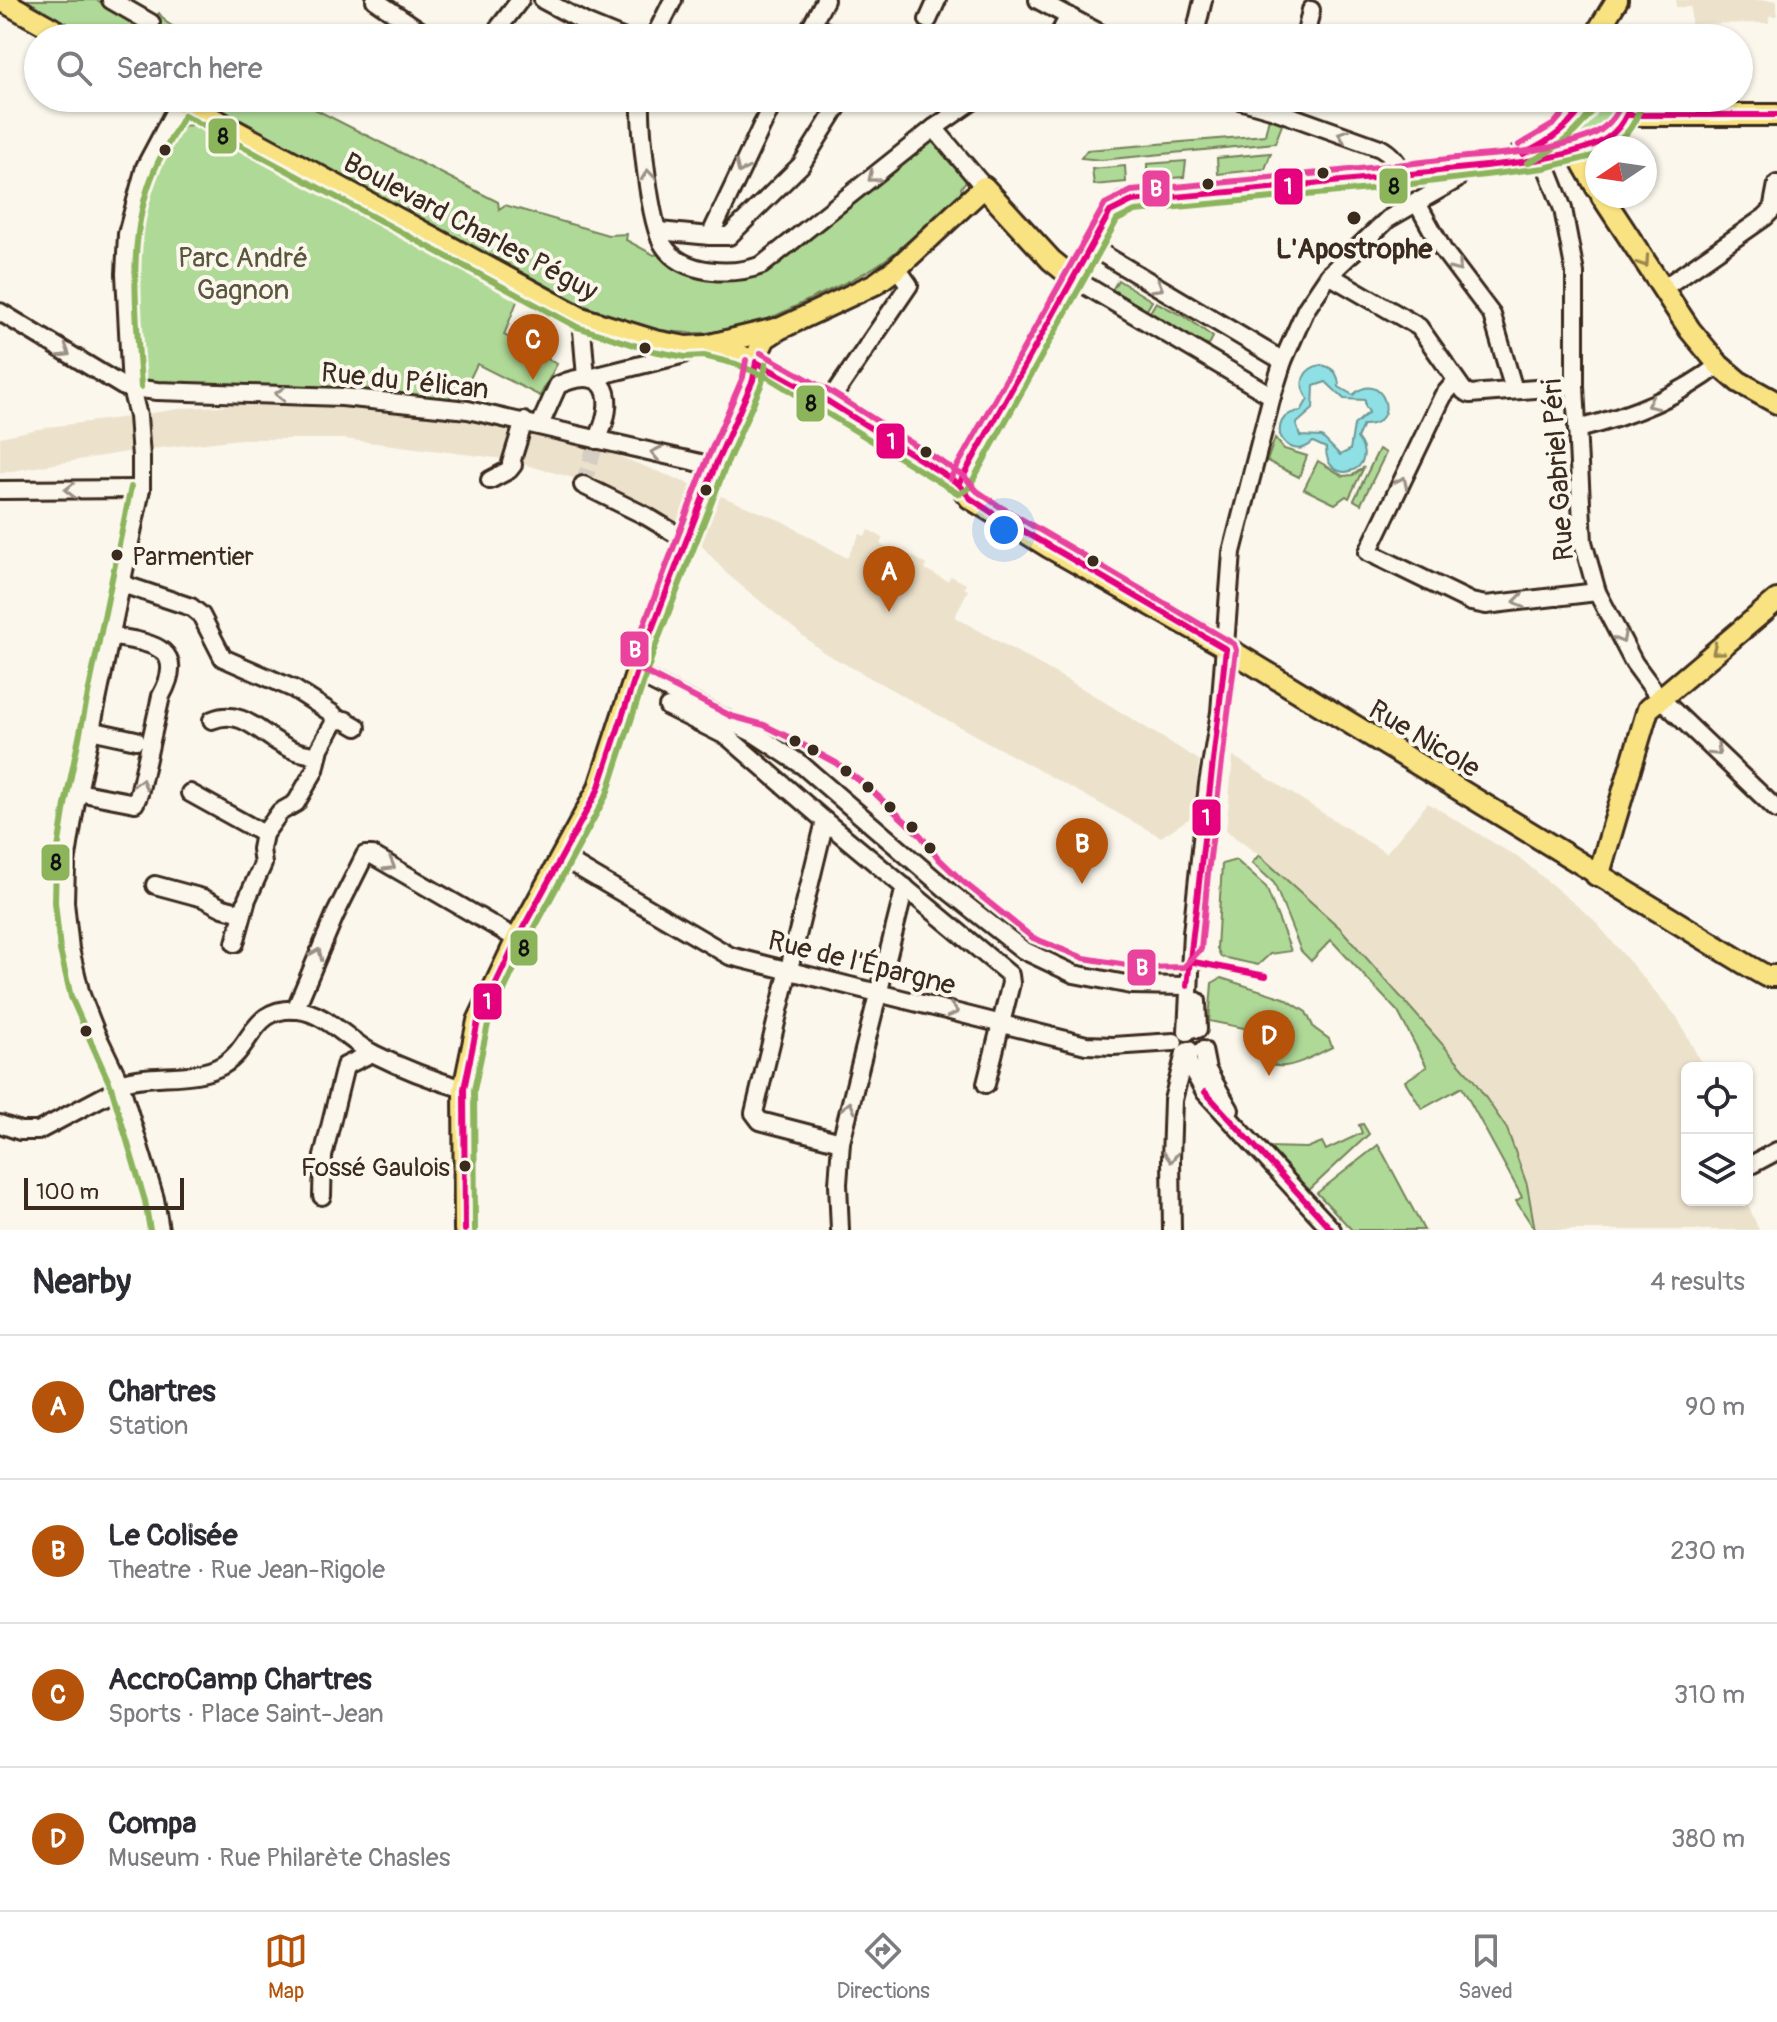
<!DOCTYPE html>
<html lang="en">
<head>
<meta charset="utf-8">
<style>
	body { margin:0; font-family:Pangolin,sans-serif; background:#f2f2f3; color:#2b2b33 }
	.controls { position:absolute; right:24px; bottom:24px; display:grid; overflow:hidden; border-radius:12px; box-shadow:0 2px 6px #0004 }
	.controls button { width:72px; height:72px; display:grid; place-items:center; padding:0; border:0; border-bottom:2px solid #e1e1e2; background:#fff; color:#2b2b33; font:40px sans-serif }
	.compass { position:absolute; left:1585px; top:136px; width:72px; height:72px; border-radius:50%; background:#fff; box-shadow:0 2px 6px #0004; rotate:257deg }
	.scale { position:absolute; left:24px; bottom:20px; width:160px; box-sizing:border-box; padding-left:8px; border:4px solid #3b2a1e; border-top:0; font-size:22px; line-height:28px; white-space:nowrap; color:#3b2a1e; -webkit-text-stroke:6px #fbf7ec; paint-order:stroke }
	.you { position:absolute; left:1004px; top:530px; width:28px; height:28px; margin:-20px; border:6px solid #fff; border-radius:50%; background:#1a73e8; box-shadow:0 0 0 12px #1a73e833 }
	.badge { display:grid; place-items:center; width:52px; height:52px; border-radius:50%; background:#b45309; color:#fff; font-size:26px; font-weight:700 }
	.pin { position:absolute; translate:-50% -66px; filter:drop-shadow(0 2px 4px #0008) }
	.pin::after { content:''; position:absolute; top:42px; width:28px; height:24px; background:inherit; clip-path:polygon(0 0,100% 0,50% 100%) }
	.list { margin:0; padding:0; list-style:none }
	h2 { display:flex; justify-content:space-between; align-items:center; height:104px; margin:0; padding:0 32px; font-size:34px }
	h2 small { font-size:26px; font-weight:400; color:#7c7c81 }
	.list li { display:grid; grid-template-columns:52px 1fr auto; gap:24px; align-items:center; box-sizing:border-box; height:144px; padding:0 32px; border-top:2px solid #e1e1e2 }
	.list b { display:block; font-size:30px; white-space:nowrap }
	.list p { margin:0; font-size:26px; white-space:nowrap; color:#7c7c81 }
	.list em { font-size:26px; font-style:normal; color:#7c7c81 }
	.icon { flex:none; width:44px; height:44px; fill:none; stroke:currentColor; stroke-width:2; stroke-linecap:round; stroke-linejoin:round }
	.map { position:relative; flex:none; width:1777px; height:1230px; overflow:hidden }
	.search { position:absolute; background:#fff; box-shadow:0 2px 6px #0004; left:24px; right:24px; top:24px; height:88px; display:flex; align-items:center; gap:20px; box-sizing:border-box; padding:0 28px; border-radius:44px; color:#7c7c81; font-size:30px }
	.sheet { height:680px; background:#fff }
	nav { display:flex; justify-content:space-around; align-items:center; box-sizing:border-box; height:112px; border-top:2px solid #e1e1e2; background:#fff; font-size:22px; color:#7c7c81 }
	nav a { display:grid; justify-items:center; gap:4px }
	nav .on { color:#b45309 }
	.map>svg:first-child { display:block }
	.built { fill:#ece2cc }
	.green { fill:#afd997; stroke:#75825a; stroke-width:2 }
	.water { fill:#8ee0e5; stroke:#6d9795; stroke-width:2; fill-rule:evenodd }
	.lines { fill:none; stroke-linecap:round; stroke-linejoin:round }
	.minor-tunnel { stroke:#d5cec3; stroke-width:16; stroke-dasharray:16 8; stroke-linecap:butt }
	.minor-casing { stroke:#3b2a1e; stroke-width:22 }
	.major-casing { stroke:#3b2a1e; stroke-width:26 }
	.minor { stroke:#fbf7ec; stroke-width:16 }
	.major { stroke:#f8e281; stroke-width:20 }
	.bus-1-casing { stroke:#fbf7ec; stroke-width:12 }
	.bus-2-casing { stroke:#fbf7ec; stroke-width:12 }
	.bus-3-casing { stroke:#fbf7ec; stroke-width:12 }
	.bus-1 { stroke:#e5007d; stroke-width:6 }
	.bus-2 { stroke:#8bb45b; stroke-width:6 }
	.bus-3 { stroke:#e9439e; stroke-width:6 }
	.oneway { stroke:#9b9085 }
	.oneway2 { stroke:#9a8650 }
	.bus-dot { fill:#3b2a1e; stroke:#fbf7ec; stroke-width:3 }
	.labels { text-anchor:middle; stroke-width:8; stroke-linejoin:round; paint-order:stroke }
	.bus-label { font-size:26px; fill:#3b2a1e; stroke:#fbf7ec; text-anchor:start }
	.street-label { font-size:28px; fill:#3b2a1e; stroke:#fbf7ec }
	.poi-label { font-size:28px; font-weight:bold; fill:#3b2a1e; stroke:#fbf7ec }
	.park-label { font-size:28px; fill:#58563c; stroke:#fbf7ec }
	.line-badge { stroke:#fbf7ec; stroke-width:3 }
	.badge-label { font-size:22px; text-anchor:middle; font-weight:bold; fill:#fff }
	.pale-badge-label { font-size:22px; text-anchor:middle; font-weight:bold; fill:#111 }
</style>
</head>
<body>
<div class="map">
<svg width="1777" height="1230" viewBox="0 0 1777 1230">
	<rect width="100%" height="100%" fill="#fbf7ec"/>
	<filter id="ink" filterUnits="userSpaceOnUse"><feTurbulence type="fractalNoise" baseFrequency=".0125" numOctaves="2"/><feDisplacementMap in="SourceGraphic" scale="16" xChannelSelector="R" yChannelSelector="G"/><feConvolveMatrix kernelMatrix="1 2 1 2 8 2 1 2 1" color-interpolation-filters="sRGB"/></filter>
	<g filter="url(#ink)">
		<g class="built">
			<path d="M1676 0H1777V16H1769V23L1691 24V7H1676Z"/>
			<path d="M284 402 362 403 513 424 600 449 713 493 782 521 847 558 860 534 865 536 869 530 883 538 880 544 903 557 906 553 926 564 925 569 947 581 951 576 966 584 964 588 968 590 955 617 1085 690 1199 760 1193 816 1161 837 823 652 727 574 694 537 638 505 577 479 504 459 344 439H241L143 450 140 415 184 408Z"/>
			<path d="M135 416 139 450 0 473V437L48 427Z"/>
			<path d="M1233 756 1386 853 1428 803 1522 860 1593 919 1677 1017 1704 1068H1687V1200H1746L1759 1230H1535L1527 1185 1473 1079 1339 928 1259 855 1226 831Z"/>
		</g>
		<g class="green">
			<path d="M21 0H97L145 30 159 13 166 22 191 38H89Z"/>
			<path d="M197 98H293L498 202 499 209 505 205 608 235 627 234 626 240 654 255 658 254 667 259 740 275 931 140 966 181 961 188 962 191C938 213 915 237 889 257 868 273 843 284 819 295 795 306 771 320 746 327 691 342 628 327 579 303Z"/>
			<path d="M1602 98H1625L1619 116 1587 141 1579 126 1589 117Z"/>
			<path d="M1270 113 1285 117 1275 143 1101 160 1081 158 1087 150 1265 135Z"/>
			<path d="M202 123 519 296 504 335 557 364 540 396 477 364 466 387 457 383 449 399 306 386 152 385 142 375 132 306 130 256 143 186 175 128Z"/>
			<path d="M1271 153 1265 169 1218 174 1217 158Z"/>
			<path d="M1186 161 1184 177 1147 180V164Z"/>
			<path d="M1125 166 1126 182 1094 185 1092 169Z"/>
			<path d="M1118 280 1152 301 1145 313 1111 292Z"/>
			<path d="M1156 302 1187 318 1213 337 1209 345 1197 344 1149 314Z"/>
			<path d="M1275 438 1284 449 1307 456 1299 477 1267 461Z"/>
			<path d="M1379 449 1386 453 1361 504 1354 500Z"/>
			<path d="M1318 461 1343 476 1353 475 1364 467 1349 498 1346 496 1335 504 1304 489Z"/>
			<path d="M1259 855 1340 928 1473 1079 1507 1129 1527 1185 1535 1230 1516 1201 1522 1197 1462 1087 1422 1109 1405 1081 1427 1067 1398 1012 1331 940 1311 961 1301 951 1274 883 1252 863Z"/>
			<path d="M1236 860 1266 887 1291 951 1270 954 1258 965 1221 957 1217 948 1222 864Z"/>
			<path d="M1221 978 1284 998 1306 1012 1314 1028 1329 1039 1332 1047C1300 1063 1258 1088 1254 1030L1209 1021 1212 983Z"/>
			<path d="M1363 1124 1369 1134 1307 1192 1266 1147 1307 1148 1322 1142 1326 1150 1362 1133 1359 1125Z"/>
			<path d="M1378 1145 1384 1155 1424 1230H1352L1317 1193Z"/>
		</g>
		<path class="water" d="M1321 365C1334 367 1339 375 1339 387L1353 395C1382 367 1404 426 1363 425L1357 438C1383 470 1326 490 1326 448L1313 442C1301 453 1287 450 1280 435 1278 420 1287 412 1301 411L1308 399C1297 384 1303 368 1321 365ZM1326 382 1344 399 1365 400V406L1369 412 1354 425 1350 450 1340 455 1322 437 1300 436 1296 424 1313 409 1314 386Z"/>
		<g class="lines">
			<path class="minor-tunnel" d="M583 485 597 440"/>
			<defs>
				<g id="minor">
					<path d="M111 0 151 23"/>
					<path d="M375 0 431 38"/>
					<path d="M543 0 588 24 622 38"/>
					<path d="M1038 0 1109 38"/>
					<path d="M928 20 937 0"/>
					<path d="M811 26 843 38"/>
					<path d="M491 38 520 0"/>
					<path d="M654 38 673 0"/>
					<path d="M805 38 825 0"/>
					<path d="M1057 38 1069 16"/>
					<path d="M1194 38 1203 0"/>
					<path d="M1305 38 1311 10"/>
					<path d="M641 98C640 128 649 223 664 246 683 275 733 276 762 265L934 128"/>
					<path d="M977 98 934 128 984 187"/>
					<path d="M1232 98 1271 109 1380 148C1392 154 1398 164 1404 175"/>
					<path d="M1543 158 1563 209 1575 273V386L1583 542 1597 592 1634 663 1659 697 1777 810"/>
					<path d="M1416 201 1443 250 1492 315 1514 390"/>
					<path d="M659 231 710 236 775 98"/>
					<path d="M710 236H729L801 165 843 98"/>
					<path d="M1091 247 1283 361"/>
					<path d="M1329 275 1419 327 1464 391 1470 394 1575 386"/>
					<path d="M1662 289 1765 217 1772 210 1777 184"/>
					<path d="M0 312 124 387 157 391 342 397 468 410 705 464H716"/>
					<path d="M581 318 586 377"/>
					<path d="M593 377 681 355 697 347"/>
					<path d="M1456 381 1443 396 1368 552 1471 602 1486 605 1597 592"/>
					<path d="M834 395 909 285 897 268"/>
					<path d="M540 425 558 385C610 362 617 400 597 440"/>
					<path d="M1577 429C1627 417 1678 397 1719 365"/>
					<path d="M490 480 509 470 513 465 511 463 524 421"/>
					<path d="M959 484 1073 278 1272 396"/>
					<path d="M583 485 646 516 686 540"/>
					<path d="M0 490 141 489"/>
					<path d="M122 584 191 607 201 615 223 658 294 689 333 714 334 723 320 748 315 770 296 803 280 812 264 834 261 849 263 864 247 899 235 943"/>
					<path d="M637 674 755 734 802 765 946 889 1023 950 1074 974 1131 985 1187 986"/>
					<path d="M668 707 728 737 825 821 1010 975 1011 983 986 1084"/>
					<path d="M212 720C244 706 265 740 293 750 300 753 310 754 318 756"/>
					<path d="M334 721 345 720 357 727"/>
					<path d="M90 730 136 740"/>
					<path d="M78 792 135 803 139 794 161 696C189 645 148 643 110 636"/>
					<path d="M190 793 264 834"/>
					<path d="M825 821 754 1113 760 1121 841 1142"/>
					<path d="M561 857 730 956 1086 1045 1113 1046 1174 1042"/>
					<path d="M155 885 203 898 223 908 242 913"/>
					<path d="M1197 1001 1198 1029"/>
					<path d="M295 1010 335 915 365 855H372L517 939"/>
					<path d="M1187 1032 1192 933 1208 784 1220 712 1232 552 1272 396 1283 361 1306 309 1329 275 1388 219 1456 180 1464 168"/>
					<path d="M1189 1050 1188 1062 1205 1092 1332 1230"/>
					<path d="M1203 1050 1207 1070 1230 1110"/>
					<path d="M0 1124 20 1131H38L112 1092 120 1083C152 1072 194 1082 223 1065 254 1046 251 1006 298 1010 326 1013 349 1041 372 1053 402 1068 433 1080 464 1089"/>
					<path d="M1747 1167 1777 1151"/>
					<path d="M322 1196 323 1156 345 1066 372 1053"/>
					<path d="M160 1230 155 1199 120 1083 96 1033 81 995 70 949 65 902 66 863 75 807 141 489V457L138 416 131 388 125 274 127 234 145 167 180 101"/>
					<path d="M840 1230 838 1184 841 1142 905 887"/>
					<path d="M1172 1230 1171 1159 1173 1100 1185 1053"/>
				</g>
				<g id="major">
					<path d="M1 0 69 38"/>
					<path d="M1598 38 1601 26 1617 0"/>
					<path d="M175 98 581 318 655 341 686 347 705 346 739 355 773 369 829 402 959 484 970 498 1049 547 1217 642 1752 968 1766 976H1777"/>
					<path d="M1628 115H1777"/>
					<path d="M1570 141 1597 188"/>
					<path d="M1520 155C1549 142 1574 127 1588 98"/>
					<path d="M1602 196 1690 330 1719 365 1739 382 1777 403"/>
					<path d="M710 345 776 329"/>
					<path d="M1596 875 1601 867 1648 709 1777 600"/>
					<path d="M465 1230 464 1089 478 1021 517 939 598 790 645 647 716 464 753 380 758 353 765 338 779 329 875 284 897 268 984 187 1051 260 1073 278 1110 212 1123 203 1369 179 1543 158 1593 146 1608 137 1619 129 1628 115 1633 98"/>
				</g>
			</defs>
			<use href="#minor" class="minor-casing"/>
			<use href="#major" class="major-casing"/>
			<use href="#minor" class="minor"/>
			<use href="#major" class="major"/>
			<defs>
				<g id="bus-1">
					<path d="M1628 115H1777"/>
					<path d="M1523 154C1551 141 1573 125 1588 98"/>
					<path d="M756 362 829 402 959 484 970 498 994 514 1226 649"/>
					<path d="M959 484 1110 212 1132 201C1237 191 1342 182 1447 170 1494 164 1546 163 1591 146 1615 138 1626 121 1633 98"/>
					<path d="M1189 961 1266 976"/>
					<path d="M1187 986 1226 649"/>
					<path d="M1205 1092 1332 1230"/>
					<path d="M465 1230 464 1089 478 1021 517 939 598 790 645 647 716 464 753 380 756 362"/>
				</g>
				<g id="bus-2">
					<path d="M1609 148C1628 136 1636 122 1643 101"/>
					<path d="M1527 163C1557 149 1580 132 1597 103"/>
					<path d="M141 387C137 315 125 238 155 169 163 150 175 133 184 115L577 327 653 351 685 357 704 356 736 364 769 378 959 494 968 489 1117 220 1135 211 1370 189 1544 168 1597 155"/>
					<path d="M131 487 65 805 56 861 55 902 60 950 71 997 111 1087 145 1201 150 1230"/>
					<path d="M475 1230 474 1090 488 1024 526 944 607 794 654 650 725 468 762 383 766 364"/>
				</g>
				<g id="bus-3">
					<path d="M1519 145 1554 124 1576 98"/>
					<path d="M746 360 743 377 707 460 632 656 633 666 731 716 764 725 790 738 836 763 869 788 921 836 939 859 961 880 1033 938 1084 958 1145 968 1184 967 1201 949 1208 873 1236 650 1234 644 999 506 977 491 964 476 834 394 761 353"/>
					<path d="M950 479 1105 204 1131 191C1237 181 1343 172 1448 159 1494 154 1544 153 1587 137 1606 130 1617 117 1623 98"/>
				</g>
			</defs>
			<use href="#bus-1" class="bus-1-casing"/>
			<use href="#bus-2" class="bus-2-casing"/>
			<use href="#bus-3" class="bus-3-casing"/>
			<use href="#bus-1" class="bus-1"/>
			<use href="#bus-2" class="bus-2"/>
			<use href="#bus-3" class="bus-3"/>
		</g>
		<defs><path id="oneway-chevron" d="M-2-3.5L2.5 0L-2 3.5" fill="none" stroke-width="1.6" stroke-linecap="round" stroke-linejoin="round" transform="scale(2)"/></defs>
		<g class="oneway">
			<use href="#oneway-chevron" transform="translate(1343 135) rotate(-160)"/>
			<use href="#oneway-chevron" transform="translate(741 168) rotate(115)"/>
			<use href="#oneway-chevron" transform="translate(648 175) rotate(-96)"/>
			<use href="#oneway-chevron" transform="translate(873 177) rotate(141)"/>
			<use href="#oneway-chevron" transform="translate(1457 267) rotate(52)"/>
			<use href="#oneway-chevron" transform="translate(1158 287) rotate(31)"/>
			<use href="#oneway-chevron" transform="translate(65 352) rotate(32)"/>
			<use href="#oneway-chevron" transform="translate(280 394) rotate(-178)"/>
			<use href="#oneway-chevron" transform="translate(1652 404) rotate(154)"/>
			<use href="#oneway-chevron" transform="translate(656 453) rotate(-168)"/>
			<use href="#oneway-chevron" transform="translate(1402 482) rotate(-64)"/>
			<use href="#oneway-chevron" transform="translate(70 490) rotate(-180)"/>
			<use href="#oneway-chevron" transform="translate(1519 601) rotate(173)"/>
			<use href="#oneway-chevron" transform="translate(1621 638) rotate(62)"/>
			<use href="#oneway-chevron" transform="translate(1716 751) rotate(44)"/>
			<use href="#oneway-chevron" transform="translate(141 784) rotate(-75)"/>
			<use href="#oneway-chevron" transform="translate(390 865) rotate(30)"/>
			<use href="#oneway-chevron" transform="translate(317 954) rotate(-66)"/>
			<use href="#oneway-chevron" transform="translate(953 1011) rotate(14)"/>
			<use href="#oneway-chevron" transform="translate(849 1107) rotate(-76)"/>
			<use href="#oneway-chevron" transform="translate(1171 1157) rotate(91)"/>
		</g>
		<g class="oneway2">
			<use href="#oneway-chevron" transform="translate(1644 262) rotate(56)"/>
			<use href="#oneway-chevron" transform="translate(1717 650) rotate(140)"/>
		</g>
	</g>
	<g class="bus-dot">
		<circle cx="165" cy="150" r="7"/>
		<circle cx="1323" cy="173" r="7"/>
		<circle cx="1208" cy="184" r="7"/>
		<circle cx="1354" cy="218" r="8"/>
		<circle cx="645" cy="348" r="7"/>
		<circle cx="926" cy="452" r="7"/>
		<circle cx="706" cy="490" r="7"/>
		<circle cx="117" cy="555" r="7"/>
		<circle cx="1093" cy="561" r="7"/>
		<circle cx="795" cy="741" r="7"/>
		<circle cx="813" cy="750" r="7"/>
		<circle cx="846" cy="771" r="7"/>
		<circle cx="868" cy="787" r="7"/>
		<circle cx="890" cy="807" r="7"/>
		<circle cx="912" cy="827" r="7"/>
		<circle cx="930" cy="848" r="7"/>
		<circle cx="86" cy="1031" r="7"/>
		<circle cx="465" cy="1166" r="7"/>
	</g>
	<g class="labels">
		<g class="bus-label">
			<text x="132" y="565">Parmentier</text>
			<text x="450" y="1176" text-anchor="end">Fossé Gaulois</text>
		</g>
		<g class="street-label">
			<text transform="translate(471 226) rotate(28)" y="10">Boulevard Charles Péguy</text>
			<text transform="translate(405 380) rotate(6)" y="10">Rue du Pélican</text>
			<text transform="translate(1557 470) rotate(-94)" y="10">Rue Gabriel Péri</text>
			<text transform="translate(1425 738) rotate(31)" y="10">Rue Nicole</text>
			<text transform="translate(862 962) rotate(14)" y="10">Rue de l'Épargne</text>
		</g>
		<g class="poi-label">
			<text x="1354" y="258">L'Apostrophe</text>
		</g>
		<g class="park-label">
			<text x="243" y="267">Parc André<tspan x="243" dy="32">Gagnon</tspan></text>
		</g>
	</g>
	<g class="line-badge">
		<rect x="207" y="117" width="31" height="38" rx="8" fill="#8bb45b"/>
		<rect x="1378" y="167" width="31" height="38" rx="8" fill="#8bb45b"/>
		<rect x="1273" y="167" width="31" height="39" rx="8" fill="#e5007d"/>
		<rect x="1141" y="169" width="30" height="39" rx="8" fill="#e9439e"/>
		<rect x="795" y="384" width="31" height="39" rx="8" fill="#8bb45b"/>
		<rect x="875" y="422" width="31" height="38" rx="8" fill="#e5007d"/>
		<rect x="619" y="630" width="31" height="38" rx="8" fill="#e9439e"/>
		<rect x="1191" y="798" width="31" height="39" rx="8" fill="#e5007d"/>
		<rect x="40" y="843" width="31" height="39" rx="8" fill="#8bb45b"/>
		<rect x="509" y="929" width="30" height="38" rx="8" fill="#8bb45b"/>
		<rect x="1126" y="948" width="31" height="39" rx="8" fill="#e9439e"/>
		<rect x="472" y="982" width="31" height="39" rx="8" fill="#e5007d"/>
	</g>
	<g class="badge-label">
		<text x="1288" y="194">1</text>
		<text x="1156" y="196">B</text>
		<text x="891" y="449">1</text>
		<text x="635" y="657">B</text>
		<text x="1206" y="825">1</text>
		<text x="1142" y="975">B</text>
		<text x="487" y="1009">1</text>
	</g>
	<g class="pale-badge-label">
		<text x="223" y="144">8</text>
		<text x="1394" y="194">8</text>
		<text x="811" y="411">8</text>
		<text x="56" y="870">8</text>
		<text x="524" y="956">8</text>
	</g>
</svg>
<div class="controls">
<button><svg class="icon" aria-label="locate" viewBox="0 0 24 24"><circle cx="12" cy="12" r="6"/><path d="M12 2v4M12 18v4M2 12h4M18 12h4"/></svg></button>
<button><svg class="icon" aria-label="layers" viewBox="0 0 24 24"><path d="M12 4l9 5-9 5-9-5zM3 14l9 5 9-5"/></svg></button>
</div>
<svg class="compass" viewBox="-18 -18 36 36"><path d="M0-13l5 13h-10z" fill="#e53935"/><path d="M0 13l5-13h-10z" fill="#7c7c81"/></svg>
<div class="scale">100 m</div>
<div class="you"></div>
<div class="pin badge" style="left:889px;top:612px">A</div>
<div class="pin badge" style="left:1082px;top:884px">B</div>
<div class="pin badge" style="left:533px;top:380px">C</div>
<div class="pin badge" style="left:1269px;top:1076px">D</div>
<div class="search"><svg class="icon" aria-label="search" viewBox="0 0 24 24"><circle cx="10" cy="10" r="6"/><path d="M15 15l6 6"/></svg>Search here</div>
</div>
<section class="sheet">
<h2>Nearby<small>4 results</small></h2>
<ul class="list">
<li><span class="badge">A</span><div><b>Chartres</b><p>Station</p></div><em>90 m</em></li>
<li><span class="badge">B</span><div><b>Le Colisée</b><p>Theatre · Rue Jean-Rigole</p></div><em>230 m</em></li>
<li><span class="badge">C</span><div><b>AccroCamp Chartres</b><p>Sports · Place Saint-Jean</p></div><em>310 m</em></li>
<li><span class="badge">D</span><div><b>Compa</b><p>Museum · Rue Philarète Chasles</p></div><em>380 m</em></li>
</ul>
</section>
<nav>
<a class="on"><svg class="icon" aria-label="map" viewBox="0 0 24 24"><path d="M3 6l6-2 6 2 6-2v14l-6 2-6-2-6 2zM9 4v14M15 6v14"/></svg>Map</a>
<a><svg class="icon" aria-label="directions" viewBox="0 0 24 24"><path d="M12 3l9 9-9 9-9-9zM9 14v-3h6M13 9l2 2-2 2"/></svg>Directions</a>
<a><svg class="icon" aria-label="saved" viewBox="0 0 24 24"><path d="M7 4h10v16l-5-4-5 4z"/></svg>Saved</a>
</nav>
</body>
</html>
